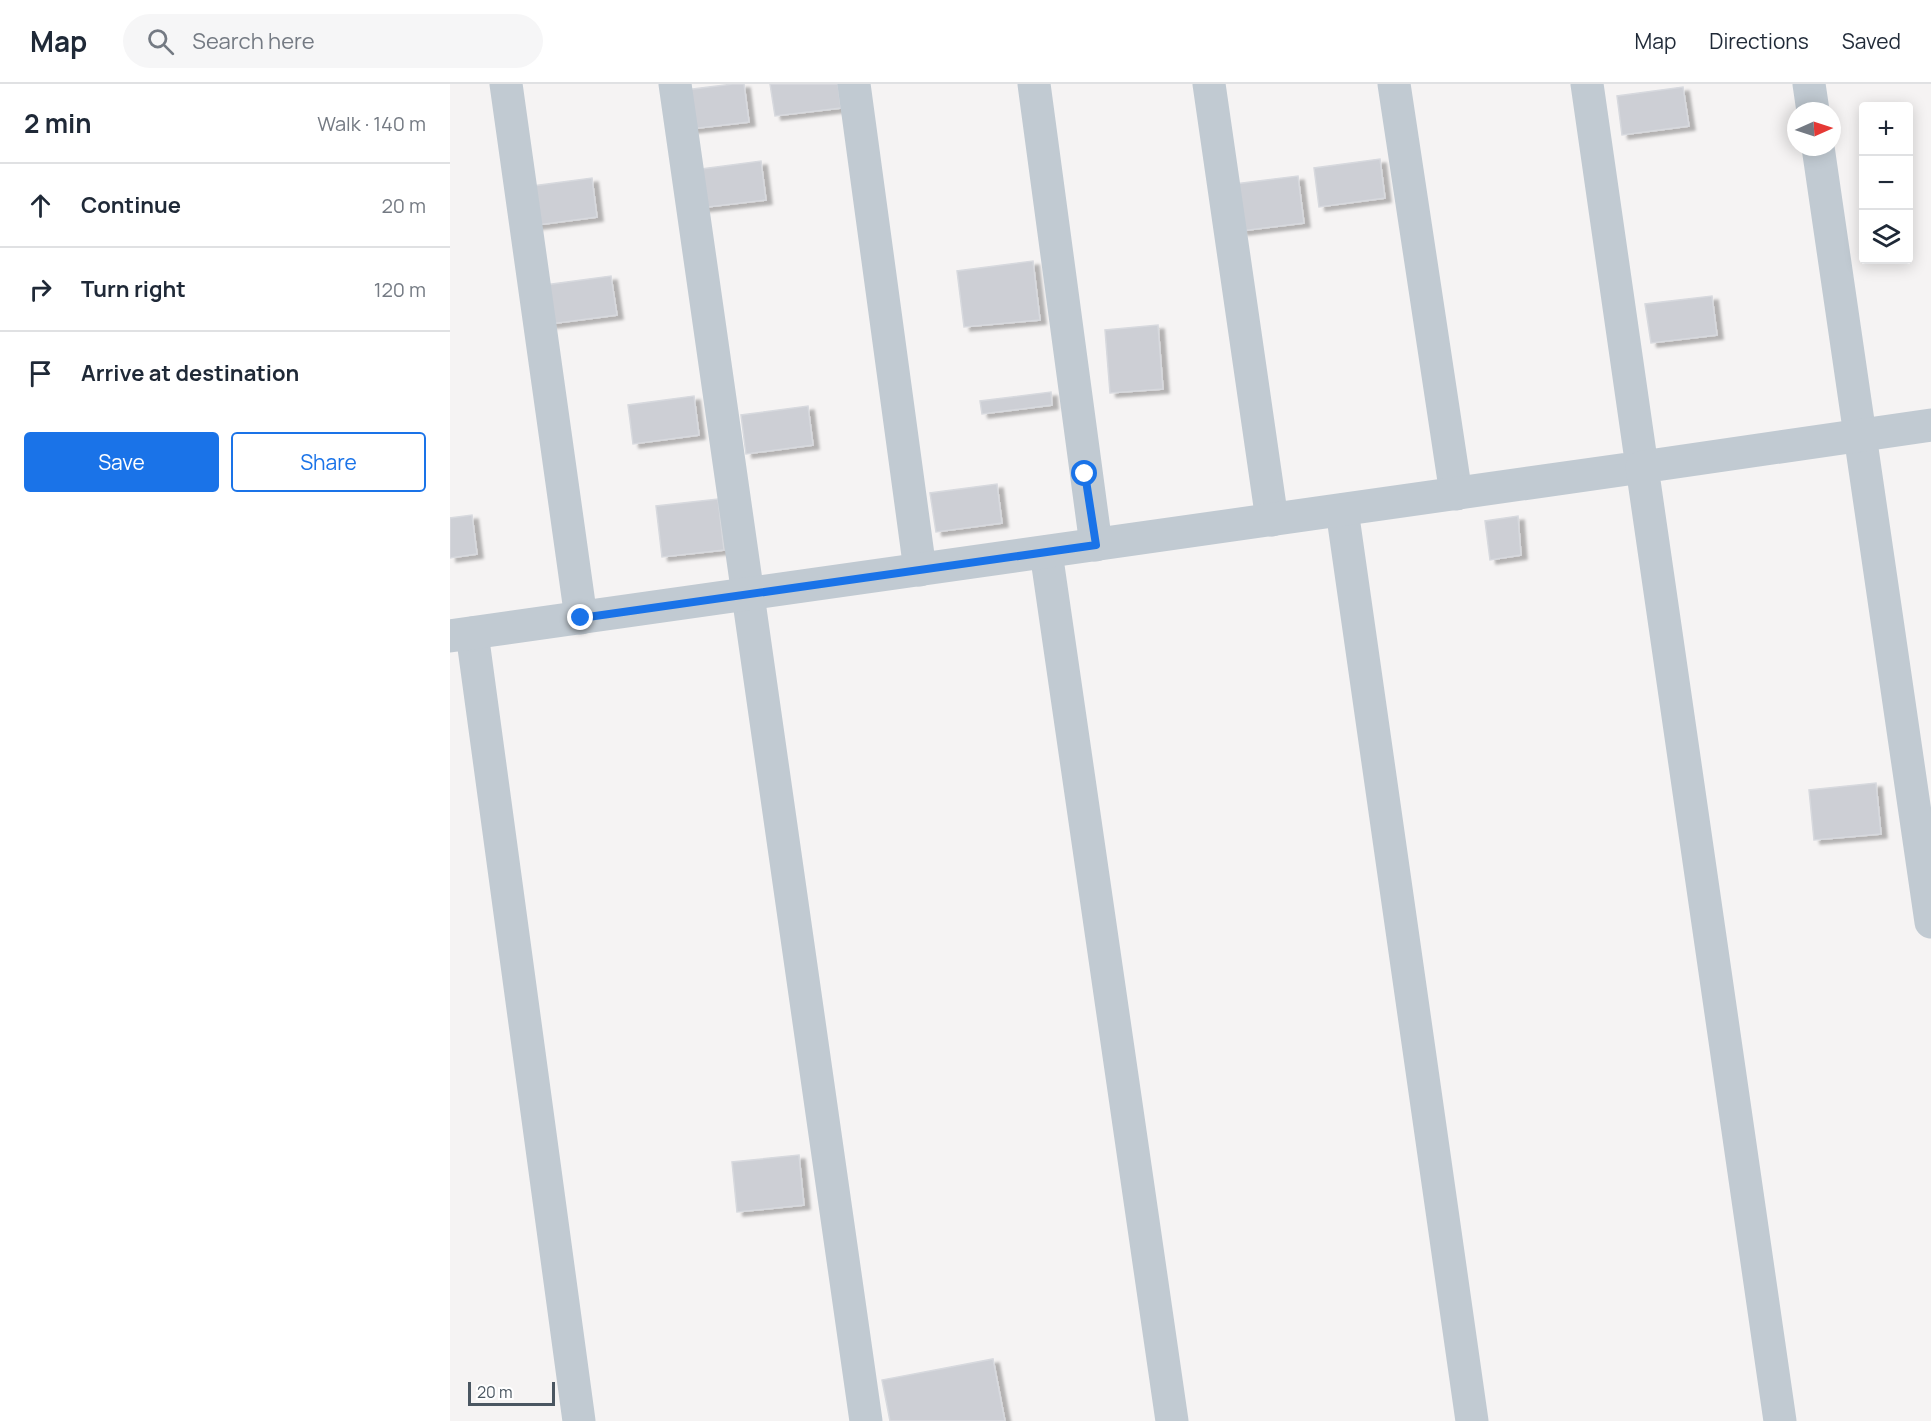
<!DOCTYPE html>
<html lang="en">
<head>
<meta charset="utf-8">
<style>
	body { margin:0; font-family:Manrope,sans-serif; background:#f6f6f7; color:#1f2937 }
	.controls { position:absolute; right:18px; top:18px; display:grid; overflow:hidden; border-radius:6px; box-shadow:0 3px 15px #0003 }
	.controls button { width:54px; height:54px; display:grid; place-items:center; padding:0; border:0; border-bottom:2px solid #e0e1e3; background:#fff; color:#1f2937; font:30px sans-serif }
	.compass { position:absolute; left:1337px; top:18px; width:54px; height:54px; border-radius:50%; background:#fff; box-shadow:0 3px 15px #0003; rotate:87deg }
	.scale { position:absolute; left:18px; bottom:15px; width:87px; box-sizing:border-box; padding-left:6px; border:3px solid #4a5661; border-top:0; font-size:16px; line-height:21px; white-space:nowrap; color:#4a5661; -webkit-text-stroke:4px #fff; paint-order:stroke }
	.stop { position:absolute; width:18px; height:18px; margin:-14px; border:4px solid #1a73e8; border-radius:50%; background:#fff }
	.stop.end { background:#1a73e8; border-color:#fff; box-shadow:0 2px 6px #0008 }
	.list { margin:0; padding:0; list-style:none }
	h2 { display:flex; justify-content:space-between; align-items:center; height:78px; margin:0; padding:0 24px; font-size:26px }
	h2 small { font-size:20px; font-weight:400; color:#747a83 }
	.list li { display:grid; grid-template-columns:39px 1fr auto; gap:18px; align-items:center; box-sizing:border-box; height:84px; padding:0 24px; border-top:2px solid #e0e1e3 }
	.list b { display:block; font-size:22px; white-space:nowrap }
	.list em { font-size:20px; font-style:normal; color:#747a83 }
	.actions { display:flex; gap:12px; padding:18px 24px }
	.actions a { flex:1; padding:14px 0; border:2px solid #1a73e8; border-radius:6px; text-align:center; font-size:21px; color:#1a73e8 }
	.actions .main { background:#1a73e8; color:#fff }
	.icon { flex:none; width:33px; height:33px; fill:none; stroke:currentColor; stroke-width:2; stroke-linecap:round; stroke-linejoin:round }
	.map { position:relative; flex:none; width:1481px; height:1337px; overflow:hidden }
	header { display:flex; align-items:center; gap:36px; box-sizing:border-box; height:84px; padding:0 30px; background:#fff; border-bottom:2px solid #e0e1e3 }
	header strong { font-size:28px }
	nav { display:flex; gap:33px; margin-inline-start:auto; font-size:21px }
	.search { width:420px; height:54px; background:#f6f6f7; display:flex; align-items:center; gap:15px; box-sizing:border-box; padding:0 21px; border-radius:33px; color:#747a83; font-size:22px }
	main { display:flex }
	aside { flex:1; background:#fff }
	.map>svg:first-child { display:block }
	.building { fill:#cdcfd5; stroke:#d7d9de; stroke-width:1.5; filter:url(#shadow) }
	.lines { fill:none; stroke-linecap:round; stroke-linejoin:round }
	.minor { stroke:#c1cad2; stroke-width:33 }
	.route { stroke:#1a73e8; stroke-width:8 }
</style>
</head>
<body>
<header>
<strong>Map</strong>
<div class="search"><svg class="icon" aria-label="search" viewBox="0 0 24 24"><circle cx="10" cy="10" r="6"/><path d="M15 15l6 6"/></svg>Search here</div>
<nav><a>Map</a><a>Directions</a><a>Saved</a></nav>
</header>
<main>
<aside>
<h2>2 min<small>Walk · 140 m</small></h2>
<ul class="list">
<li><svg class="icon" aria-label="ahead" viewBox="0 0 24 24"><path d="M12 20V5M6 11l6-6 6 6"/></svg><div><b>Continue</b></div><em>20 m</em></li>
<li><svg class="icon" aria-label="right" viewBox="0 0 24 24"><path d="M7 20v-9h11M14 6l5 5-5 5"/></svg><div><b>Turn right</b></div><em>120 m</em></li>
<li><svg class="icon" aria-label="arrive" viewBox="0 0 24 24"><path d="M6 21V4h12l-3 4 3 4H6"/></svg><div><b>Arrive at destination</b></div></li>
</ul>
<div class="actions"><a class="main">Save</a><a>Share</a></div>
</aside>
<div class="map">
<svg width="1481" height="1337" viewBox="0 0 1481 1337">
	<defs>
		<filter id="shadow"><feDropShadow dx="6" dy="4" stdDeviation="1.5" flood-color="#0004"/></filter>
	</defs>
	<rect width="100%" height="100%" fill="#f5f3f3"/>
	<g class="building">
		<path d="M283 0H294L299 38 232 46 227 7Z"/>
		<path d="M320 0H388L391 24 325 32Z"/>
		<path d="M1233 3 1239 42 1172 51 1167 12Z"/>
		<path d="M930 75 935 114 869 123 864 84Z"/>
		<path d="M311 77 316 116 249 124 244 86Z"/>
		<path d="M848 92 854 139 791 147 785 100Z"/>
		<path d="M142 94 147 133 80 142 75 103Z"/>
		<path d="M583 177 590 236 514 243 507 187Z"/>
		<path d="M161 192 167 231 100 240 95 201Z"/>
		<path d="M1262 212 1267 251 1201 259 1195 220Z"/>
		<path d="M708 241 713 305 660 309 655 246Z"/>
		<path d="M601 308 602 321 532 330 530 317Z"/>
		<path d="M244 312 249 351 183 360 178 321Z"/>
		<path d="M358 322 363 361 296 370 291 331Z"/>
		<path d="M547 400 552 439 486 448 480 409Z"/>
		<path d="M268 415 274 466 212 473 206 422Z"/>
		<path d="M22 431 27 470 0 474V434Z"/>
		<path d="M1068 432 1071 471 1040 476 1035 437Z"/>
		<path d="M1426 699 1431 750 1364 756 1359 706Z"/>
		<path d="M349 1071 354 1121 287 1128 282 1078Z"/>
		<path d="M543 1275 555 1337H440L432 1296Z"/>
	</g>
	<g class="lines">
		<g class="minor">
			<path d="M56 0 131 534"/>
			<path d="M225 0 416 1337"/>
			<path d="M404 0 470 486"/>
			<path d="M584 0 646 461"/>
			<path d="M759 0 822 436"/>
			<path d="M944 0 1006 410"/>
			<path d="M1359 0 1363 27"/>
			<path d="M1368 63 1481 838"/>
			<path d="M892 426 1022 1337"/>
			<path d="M596 468 722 1337"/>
			<path d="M22 549 129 1337"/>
			<path d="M0 552 1192 383 1137 0"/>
			<path d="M1330 1337 1192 383 1481 341"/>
		</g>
	</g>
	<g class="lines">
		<path class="route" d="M131 534 646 461 635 390"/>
	</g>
</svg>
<div class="controls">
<button>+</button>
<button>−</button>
<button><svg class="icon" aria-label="layers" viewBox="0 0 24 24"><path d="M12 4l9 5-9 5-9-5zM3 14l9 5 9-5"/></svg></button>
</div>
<svg class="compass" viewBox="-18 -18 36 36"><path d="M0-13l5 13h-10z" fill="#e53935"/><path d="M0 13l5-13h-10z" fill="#747a83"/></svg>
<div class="scale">20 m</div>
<div class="stop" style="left:635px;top:390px"></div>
<div class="stop end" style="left:131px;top:534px"></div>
</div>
</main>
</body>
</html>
